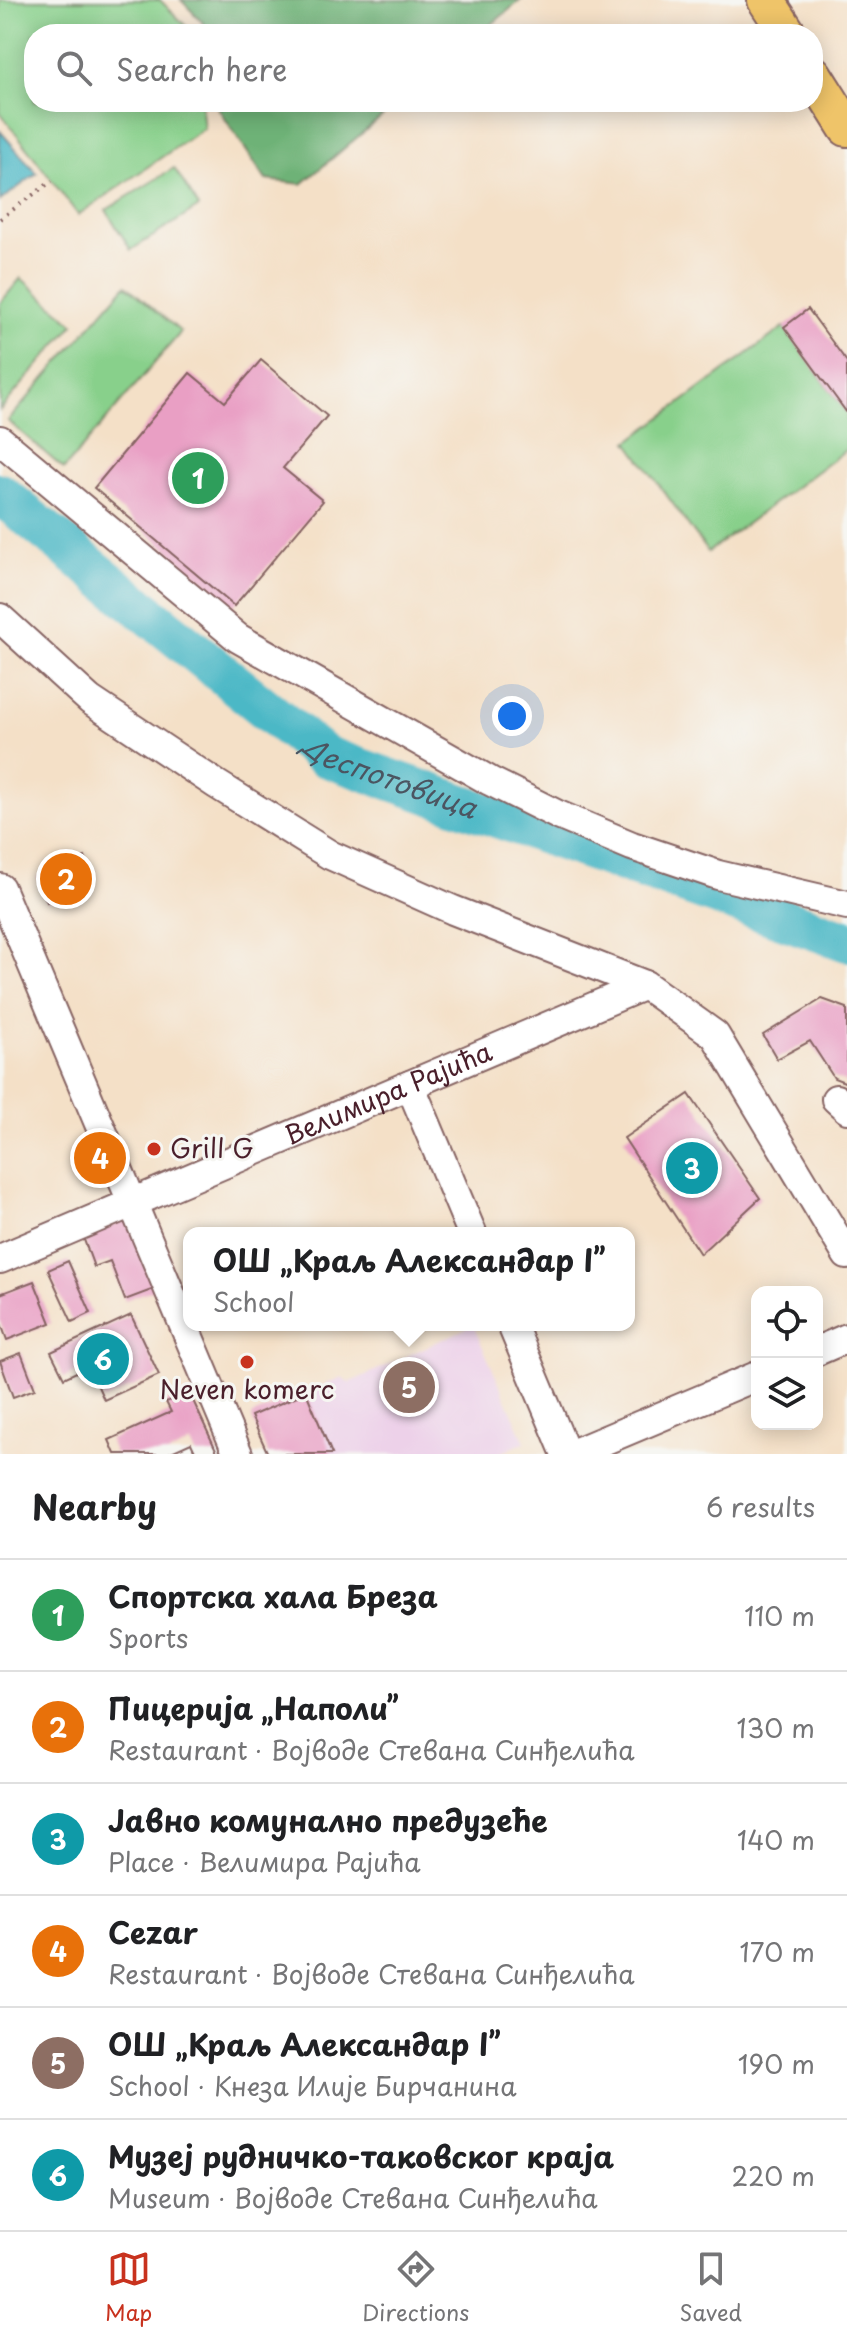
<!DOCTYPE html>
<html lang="en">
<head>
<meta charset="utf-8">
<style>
	body { margin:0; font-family:"Playpen Sans",sans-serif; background:#f6f6f6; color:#202124 }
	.controls { position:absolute; right:24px; bottom:24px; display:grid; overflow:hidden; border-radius:16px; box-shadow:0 4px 20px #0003 }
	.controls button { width:72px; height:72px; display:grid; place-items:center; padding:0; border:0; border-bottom:2px solid #e0e0e0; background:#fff; color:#202124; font:40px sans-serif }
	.you { position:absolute; left:512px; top:716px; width:28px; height:28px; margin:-20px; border:6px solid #fff; border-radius:50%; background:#1a73e8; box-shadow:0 0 0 12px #1a73e833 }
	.badge { display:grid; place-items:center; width:52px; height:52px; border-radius:50%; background:#c8321e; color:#fff; font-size:26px; font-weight:700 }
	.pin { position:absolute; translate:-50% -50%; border:4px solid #fff; box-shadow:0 2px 8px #0006 }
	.popup { position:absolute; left:183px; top:1227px; width:452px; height:104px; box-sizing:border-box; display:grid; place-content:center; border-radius:16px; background:#fff; filter:drop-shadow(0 2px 6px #0005); font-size:26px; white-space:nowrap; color:#757577 }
	.popup b { font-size:30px; color:#202124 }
	.popup::after { content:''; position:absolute; left:50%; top:100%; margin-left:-16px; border:16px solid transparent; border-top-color:#fff }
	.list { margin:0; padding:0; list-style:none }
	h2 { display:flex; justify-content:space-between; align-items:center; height:104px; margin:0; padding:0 32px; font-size:34px }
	h2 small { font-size:26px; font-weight:400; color:#757577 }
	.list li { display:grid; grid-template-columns:52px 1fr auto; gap:24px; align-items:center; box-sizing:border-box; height:112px; padding:0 32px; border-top:2px solid #e0e0e0 }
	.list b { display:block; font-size:30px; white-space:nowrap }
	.list p { margin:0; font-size:26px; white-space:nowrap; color:#757577 }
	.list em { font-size:26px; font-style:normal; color:#757577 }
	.icon { flex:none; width:44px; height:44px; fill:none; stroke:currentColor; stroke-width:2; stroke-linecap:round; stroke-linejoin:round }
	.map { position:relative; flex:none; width:847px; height:1454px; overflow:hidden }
	.search { position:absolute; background:#fff; box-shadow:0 4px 20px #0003; left:24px; right:24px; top:24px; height:88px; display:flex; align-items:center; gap:20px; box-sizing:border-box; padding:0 28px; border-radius:32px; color:#757577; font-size:30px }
	.sheet { height:776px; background:#fff }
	nav { display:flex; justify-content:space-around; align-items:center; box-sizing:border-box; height:112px; border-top:2px solid #e0e0e0; background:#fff; font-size:22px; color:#757577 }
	nav a { display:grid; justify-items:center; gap:4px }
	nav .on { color:#c8321e }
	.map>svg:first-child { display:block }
	.built { fill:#edd1e9 }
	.green { fill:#88d08b; stroke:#69785b; stroke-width:2 }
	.forest { fill:#6eb277; stroke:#5c6851; stroke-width:2 }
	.water { fill:#4cb8c6; stroke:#4b6c78; stroke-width:2 }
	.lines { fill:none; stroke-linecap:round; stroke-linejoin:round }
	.river { stroke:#4cb8c6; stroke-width:42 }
	.building { fill:#e99fc4 }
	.minor-casing { stroke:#866362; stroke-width:32 }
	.major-casing { stroke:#866362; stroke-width:40 }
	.path { stroke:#866362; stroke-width:4; stroke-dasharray:2 6; stroke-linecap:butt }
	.minor { stroke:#fff; stroke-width:28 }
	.major { stroke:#efc469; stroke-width:36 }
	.poi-dot { fill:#c8321e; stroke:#f6f6f2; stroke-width:3 }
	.labels { text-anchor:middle; stroke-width:6; stroke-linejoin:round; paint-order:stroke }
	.street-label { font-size:26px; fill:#4a1f2b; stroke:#f6f6f2 }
	.poi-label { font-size:26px; fill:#4a1f2b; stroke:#f6f6f2; text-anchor:start }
	.water-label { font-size:28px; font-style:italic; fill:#4b5561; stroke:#f6f6f2 }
</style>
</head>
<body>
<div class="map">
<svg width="847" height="1454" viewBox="0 0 847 1454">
	<rect width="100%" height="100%" fill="#f6f6f2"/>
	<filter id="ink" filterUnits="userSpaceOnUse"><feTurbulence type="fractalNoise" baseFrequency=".0125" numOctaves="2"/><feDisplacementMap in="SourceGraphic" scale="16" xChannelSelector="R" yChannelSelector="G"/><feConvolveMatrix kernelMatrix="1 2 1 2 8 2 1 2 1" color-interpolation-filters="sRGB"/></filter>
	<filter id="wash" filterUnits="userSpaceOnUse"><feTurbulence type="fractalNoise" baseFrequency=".006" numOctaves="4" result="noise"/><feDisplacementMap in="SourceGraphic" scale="32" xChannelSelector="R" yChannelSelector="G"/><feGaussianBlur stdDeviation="1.8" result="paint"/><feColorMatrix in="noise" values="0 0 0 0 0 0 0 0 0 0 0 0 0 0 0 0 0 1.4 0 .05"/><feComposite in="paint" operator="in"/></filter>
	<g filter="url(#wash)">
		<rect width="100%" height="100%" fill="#f4e0c7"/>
		<path class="built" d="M473 1325 525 1442 498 1454H268L251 1416 342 1377 349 1383Z"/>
		<g class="green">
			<path d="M0 0H160L194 34H34V102H201L204 128 78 215 0 112Z"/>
			<path d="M174 168 199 207 131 250 106 210Z"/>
			<path d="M21 278 74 324 0 410V303Z"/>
			<path d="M126 285 181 332 64 469 8 421Z"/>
			<path d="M784 327 847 413V449L708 552 628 442Z"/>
		</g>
		<g class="forest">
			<path d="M181 0H521L480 34H207L206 26Z"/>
			<path d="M214 102H399L302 184 266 180Z"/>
		</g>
		<path class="water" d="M0 131 37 173 0 201Z"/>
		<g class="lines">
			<path class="river" id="s1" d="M0 494 324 756 847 941"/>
		</g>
		<g id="blocks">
			<g class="building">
				<path d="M808 309 847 362V413L784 327Z"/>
				<path d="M261 360 327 416 283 468 323 501 234 606 94 488 190 373 225 402Z"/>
				<path d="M85 857 95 882 47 902 37 877Z"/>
				<path d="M822 999 847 1008V1083L834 1078 810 1041 777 1059 763 1035Z"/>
				<path d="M689 1094 760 1198 700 1254 624 1138Z"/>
				<path d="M131 1219 157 1288 125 1300 110 1261 94 1267 83 1237Z"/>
				<path d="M68 1261 91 1313 72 1322 48 1270Z"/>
				<path d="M34 1281 51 1323 7 1340 0 1321V1294Z"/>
				<path d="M131 1315 159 1375 104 1400 89 1366 64 1378 51 1352Z"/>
				<path d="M21 1353 35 1389 13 1397 0 1361Z"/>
				<path d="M189 1392 218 1454H196L191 1443 167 1454H115L109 1440 171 1412 166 1402Z"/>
				<path d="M306 1392 332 1454H268L251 1416Z"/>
			</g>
		</g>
	</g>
	<g filter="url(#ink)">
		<use href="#blocks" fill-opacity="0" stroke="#866362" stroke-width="2"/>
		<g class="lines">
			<defs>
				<g id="minor">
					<path d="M0 440 238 638 490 781 558 815 632 846 718 875 847 905"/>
					<path d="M0 618 90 700 216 784 330 855 453 910 645 985 715 1035 847 1255"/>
					<path d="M0 888 238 1454"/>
					<path d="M410 1085 472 1233"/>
					<path d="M836 1099 847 1109"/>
					<path id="s2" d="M0 1259 645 985"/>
					<path d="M512 1325 566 1454"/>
					<path d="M817 1351 847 1338"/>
					<path d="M572 1454 757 1376"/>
				</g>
				<g id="major">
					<path d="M766 0 788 34"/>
					<path d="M813 74 847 128"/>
				</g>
			</defs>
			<use href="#minor" class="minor-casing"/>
			<use href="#major" class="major-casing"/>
			<path class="path" d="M0 219 52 181"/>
			<use href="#minor" class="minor"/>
			<use href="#major" class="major"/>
		</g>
	</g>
	<g class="poi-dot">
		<circle cx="154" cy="1149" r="8"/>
		<circle cx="247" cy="1362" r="8"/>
	</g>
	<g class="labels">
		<g class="street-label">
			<text dy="9" stroke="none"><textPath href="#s2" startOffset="422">Велимира Рајића</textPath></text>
		</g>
		<g class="poi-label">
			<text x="170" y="1158">Grill G</text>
			<text x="247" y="1399" text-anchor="middle">Neven komerc</text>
		</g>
		<g class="water-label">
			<text dy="10" stroke="none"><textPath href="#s1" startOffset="486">Деспотовица</textPath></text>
		</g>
	</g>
</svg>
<div class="controls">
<button><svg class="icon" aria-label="locate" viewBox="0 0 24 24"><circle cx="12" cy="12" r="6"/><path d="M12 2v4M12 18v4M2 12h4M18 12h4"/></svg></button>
<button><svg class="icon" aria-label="layers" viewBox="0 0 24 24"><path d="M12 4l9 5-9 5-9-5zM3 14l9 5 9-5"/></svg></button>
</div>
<div class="you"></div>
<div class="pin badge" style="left:198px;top:478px;background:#2e9e5b">1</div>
<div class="pin badge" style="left:66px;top:879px;background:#e8710a">2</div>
<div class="pin badge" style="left:692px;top:1168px;background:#0f9aa8">3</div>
<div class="pin badge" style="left:100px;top:1158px;background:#e8710a">4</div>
<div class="pin badge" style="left:409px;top:1387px;background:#8d6e63">5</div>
<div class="popup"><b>ОШ „Краљ Александар I”</b>School</div>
<div class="pin badge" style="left:103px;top:1359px;background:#0f9aa8">6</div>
<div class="search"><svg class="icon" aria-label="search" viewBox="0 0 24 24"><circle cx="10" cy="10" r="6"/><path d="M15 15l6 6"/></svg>Search here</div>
</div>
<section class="sheet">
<h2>Nearby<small>6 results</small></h2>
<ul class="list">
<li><span class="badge" style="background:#2e9e5b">1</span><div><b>Спортска хала Бреза</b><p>Sports</p></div><em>110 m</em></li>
<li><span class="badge" style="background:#e8710a">2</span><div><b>Пицерија „Наполи”</b><p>Restaurant · Војводе Стевана Синђелића</p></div><em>130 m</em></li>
<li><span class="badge" style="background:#0f9aa8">3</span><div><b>Јавно комунално предузеће</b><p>Place · Велимира Рајића</p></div><em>140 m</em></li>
<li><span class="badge" style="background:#e8710a">4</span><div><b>Cezar</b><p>Restaurant · Војводе Стевана Синђелића</p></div><em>170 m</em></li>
<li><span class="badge" style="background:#8d6e63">5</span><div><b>ОШ „Краљ Александар I”</b><p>School · Кнеза Илије Бирчанина</p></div><em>190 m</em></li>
<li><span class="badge" style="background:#0f9aa8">6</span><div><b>Музеј рудничко-таковског краја</b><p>Museum · Војводе Стевана Синђелића</p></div><em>220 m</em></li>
</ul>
</section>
<nav>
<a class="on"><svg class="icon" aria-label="map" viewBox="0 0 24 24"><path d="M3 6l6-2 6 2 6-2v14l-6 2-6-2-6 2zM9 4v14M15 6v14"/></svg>Map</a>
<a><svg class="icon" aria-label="directions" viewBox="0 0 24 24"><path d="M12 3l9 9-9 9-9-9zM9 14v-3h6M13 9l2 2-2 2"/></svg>Directions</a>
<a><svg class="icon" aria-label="saved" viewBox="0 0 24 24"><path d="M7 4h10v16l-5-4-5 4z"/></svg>Saved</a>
</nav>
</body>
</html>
